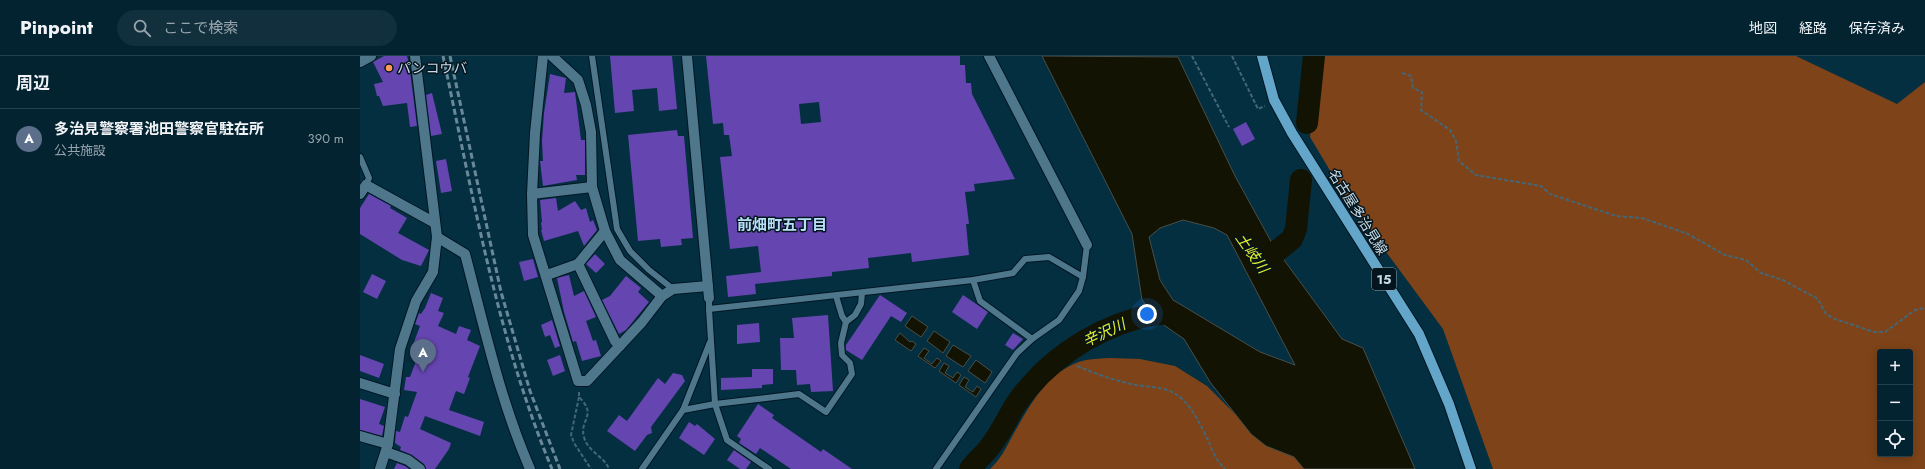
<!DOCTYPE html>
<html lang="ja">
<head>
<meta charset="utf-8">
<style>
	body { margin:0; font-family:Jost,"Noto Sans JP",sans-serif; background:#112f3d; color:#f1f3f6 }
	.controls { position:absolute; right:12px; bottom:12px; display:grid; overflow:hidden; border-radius:4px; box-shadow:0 2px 10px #0003 }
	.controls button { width:36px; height:36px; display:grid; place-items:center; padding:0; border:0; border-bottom:1px solid #24404d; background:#032331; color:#f1f3f6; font:20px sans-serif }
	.you { position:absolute; left:787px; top:258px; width:14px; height:14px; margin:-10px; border:3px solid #fff; border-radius:50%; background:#1a73e8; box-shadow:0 0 0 6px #1a73e833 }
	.badge { display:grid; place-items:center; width:26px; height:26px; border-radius:50%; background:#0b8043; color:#fff; font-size:13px; font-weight:700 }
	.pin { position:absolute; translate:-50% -33px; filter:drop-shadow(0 1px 2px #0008) }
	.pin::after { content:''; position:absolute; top:21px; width:14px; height:12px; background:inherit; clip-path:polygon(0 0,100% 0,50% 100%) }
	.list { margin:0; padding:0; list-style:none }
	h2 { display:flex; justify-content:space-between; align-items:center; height:52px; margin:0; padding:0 16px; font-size:17px }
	h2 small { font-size:13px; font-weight:400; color:#97a4ab }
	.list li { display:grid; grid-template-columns:26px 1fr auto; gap:12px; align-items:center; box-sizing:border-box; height:60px; padding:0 16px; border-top:1px solid #24404d }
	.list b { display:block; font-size:15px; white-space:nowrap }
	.list p { margin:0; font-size:13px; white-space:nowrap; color:#97a4ab }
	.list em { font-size:13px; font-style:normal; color:#97a4ab }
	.icon { flex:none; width:22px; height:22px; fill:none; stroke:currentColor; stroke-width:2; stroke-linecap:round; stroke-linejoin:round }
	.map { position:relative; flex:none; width:1565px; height:413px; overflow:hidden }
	header { display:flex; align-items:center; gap:24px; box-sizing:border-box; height:56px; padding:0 20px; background:#032331; border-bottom:1px solid #24404d }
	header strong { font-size:19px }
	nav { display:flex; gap:22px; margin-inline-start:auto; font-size:14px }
	.search { width:280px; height:36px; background:#112f3d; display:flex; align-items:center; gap:10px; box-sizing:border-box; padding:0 14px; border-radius:22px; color:#97a4ab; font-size:15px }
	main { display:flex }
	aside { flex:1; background:#032331 }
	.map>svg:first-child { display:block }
	.forest { fill:#7e4318; fill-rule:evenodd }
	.water { fill:#121303; stroke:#494f48; fill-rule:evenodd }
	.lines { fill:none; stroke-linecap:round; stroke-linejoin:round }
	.river { stroke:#121303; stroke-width:22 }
	.building { fill:#6545b0; fill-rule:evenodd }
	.service-casing { stroke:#001623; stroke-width:8 }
	.minor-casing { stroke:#001623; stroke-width:12 }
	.tertiary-casing { stroke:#001623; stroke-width:12 }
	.primary-casing { stroke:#001623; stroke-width:12 }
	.path { stroke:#446777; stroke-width:2; stroke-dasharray:4 2; stroke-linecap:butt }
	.service { stroke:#4f778c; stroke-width:6 }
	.minor { stroke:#4f778c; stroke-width:10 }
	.tertiary { stroke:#4f778c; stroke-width:10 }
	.primary { stroke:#63a6c9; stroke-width:10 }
	.rail { stroke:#6a8998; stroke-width:3; stroke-dasharray:6 3; stroke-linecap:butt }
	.poi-dot { fill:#fe9b59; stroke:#05151d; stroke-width:1.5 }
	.labels { text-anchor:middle; stroke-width:3; stroke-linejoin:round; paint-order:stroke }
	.shield { fill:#05151d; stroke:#8ea0ab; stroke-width:1 }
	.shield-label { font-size:13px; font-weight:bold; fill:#c8dce8 }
	.poi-label { font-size:14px; fill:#c8dce8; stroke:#05151d; text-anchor:start }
	.street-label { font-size:14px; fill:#c8dce8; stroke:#05151d }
	.neighbourhood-label { font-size:15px; font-weight:bold; fill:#b5e0f8; stroke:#05151d }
	.water-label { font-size:15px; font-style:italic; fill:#e5ef2f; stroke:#05151d }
</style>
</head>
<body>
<header>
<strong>Pinpoint</strong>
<div class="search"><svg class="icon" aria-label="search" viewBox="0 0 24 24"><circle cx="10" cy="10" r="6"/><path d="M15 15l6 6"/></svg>ここで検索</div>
<nav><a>地図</a><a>経路</a><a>保存済み</a></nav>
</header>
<main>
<aside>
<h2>周辺<small></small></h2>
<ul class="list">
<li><span class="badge" style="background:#5c6f8a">A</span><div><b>多治見警察署池田警察官駐在所</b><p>公共施設</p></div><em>390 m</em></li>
</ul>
</aside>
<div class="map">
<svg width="1565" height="413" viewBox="0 0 1565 413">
	<rect width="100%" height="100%" fill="#042f41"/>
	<g class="forest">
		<path d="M957 0H1436L1537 48 1565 26V413H1133L1083 273 987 143 950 81ZM1520 296H1550V398H1520Z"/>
		<path d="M750 302 780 303 815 310 847 330 879 362 892 378 906 390 934 401 944 413H630C644 400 648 386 658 370 673 343 693 311 726 304 734 303 742 302 750 302Z"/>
	</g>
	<g class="water">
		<path d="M682 0 818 1 875 120 913 189 982 283 1003 292 1055 413H944L934 401 906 390 891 378 850 326 824 283 798 265 782 244 772 178ZM823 164 854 172 867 179 935 309 900 296 813 244 800 224 789 181 800 172Z"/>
		<path d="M552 260 568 271 561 281 545 270Z"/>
		<path d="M574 275 590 286 583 297 567 285Z"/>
		<path d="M540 277 550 286 552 285 556 288 551 295 535 284Z"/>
		<path d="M593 289 611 300 603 311 586 300Z"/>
		<path d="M564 292 569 295 564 302 572 308 577 302 581 305 575 312 558 300Z"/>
		<path d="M616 304 632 316 625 327 608 315Z"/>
		<path d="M584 307 589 310 585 317 593 322 597 316 601 319 596 327 579 315Z"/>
		<path d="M604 321 609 324 605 331 613 336 617 330 621 333 616 341 599 329Z"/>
	</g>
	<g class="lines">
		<g class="river">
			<path d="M947 67 954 0"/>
			<path d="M901 208 932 183 936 173 941 124"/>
			<path d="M610 413C617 404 626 397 632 388 641 376 648 361 656 348 685 306 729 276 778 262 791 259 810 254 822 264"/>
		</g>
	</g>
	<g class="building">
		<path d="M24 0H47L49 7 57 70 50 71 47 47 23 50 19 40H17L14 28 23 26 13 6Z"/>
		<path d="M250 0H312L317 53 299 55 297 32 272 34 274 55 255 57Z"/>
		<path d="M346 0H600V9H605L606 27H611L612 38 655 123 614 128 615 135 605 136 609 168H606L609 199 552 206 551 197 508 202 509 212 472 216V220L395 228 396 238 368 241 366 220 401 216 398 190 370 193 360 101 372 100 369 79H364L363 67 353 68ZM459 46 461 66 441 68 439 48Z"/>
		<path d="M190 18 206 22 204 37 215 36 221 84H225V119H216L217 124 183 130 180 105H183L182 85 184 57Z"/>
		<path d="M72 37 82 78 71 80 66 39Z"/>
		<path d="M886 66 895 83 882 90 873 73Z"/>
		<path d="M317 74 318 80H324L333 182 321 183 322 189 301 191 300 183 278 185 268 79Z"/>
		<path d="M86 103 92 135 81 137 76 105Z"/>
		<path d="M9 138 31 150 30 152 47 162 38 177 69 194 61 210 42 204 0 178V152Z"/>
		<path d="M196 142 198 155 215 145 221 154 226 152 230 166 233 164 237 174 224 190 218 175 184 185 181 174H182L181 167 182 166 180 144Z"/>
		<path d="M235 198 245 208 236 217 226 208Z"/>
		<path d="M173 203 178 221 164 225 159 206Z"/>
		<path d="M12 218 26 225 17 243 3 236Z"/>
		<path d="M209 219 214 240 224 235 236 261 226 265 233 285 236 284 241 300 222 305 216 285 213 286 204 256 197 222Z"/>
		<path d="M266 220 281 232 278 236 289 246 266 274 259 278 242 244 250 240Z"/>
		<path d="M71 237 83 242 78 255 84 257 78 270 96 278 99 270 111 274 107 284 120 290 108 321 110 322 104 338 96 335 89 354 124 366 120 380 65 360 60 373 91 387 89 393 75 413H66L64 408 52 399 40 394 41 391 35 387 36 375 40 376 45 360 48 361 57 336 44 334 46 321H50L59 297 51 294 60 270 55 268 59 257 61 258 65 252Z"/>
		<path d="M520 239 547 257 541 266 531 260 502 304 486 294V289Z"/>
		<path d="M603 239 628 256 617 273 592 256Z"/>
		<path d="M468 259 473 335 451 336 450 328 437 329 436 314H421L420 282H434L432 262Z"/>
		<path d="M192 264 200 290 195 292 190 279 185 281 181 269Z"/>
		<path d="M399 267 400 286 377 288V269Z"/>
		<path d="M653 277 663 283 653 294 645 289Z"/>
		<path d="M0 299 24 308 19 322 0 315Z"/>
		<path d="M200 299 205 315 193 320 187 304Z"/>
		<path d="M392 313H413V328L402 329V332L361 334V322L392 321Z"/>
		<path d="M313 317 322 319 325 325 291 371 292 377 287 379 275 395 247 375 259 359 267 365 298 322 305 328Z"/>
		<path d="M0 343 25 351 19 368 24 370 22 380 0 374Z"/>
		<path d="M398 348 414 359 412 362 461 396 463 393 492 413H431L400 392 396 398 379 387 381 383 377 380Z"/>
		<path d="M329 366 335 370 337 368 355 383 344 399 319 382Z"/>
		<path d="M374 394 391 406 386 413H380L367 404Z"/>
		<path d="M37 407 45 410 49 413H34Z"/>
	</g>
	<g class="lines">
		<defs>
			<g id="service">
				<path d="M232 0 257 173 270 195 289 214 313 233"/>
				<path d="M0 101 9 122 6 129"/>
				<path d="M613 224 620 245 672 283"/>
				<path d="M476 240 482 260 486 266"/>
				<path d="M349 242V253L613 224 653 217 665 203 689 201 723 221"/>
				<path d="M349 253 355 348 367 384 409 413"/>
				<path d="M323 354 350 286"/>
				<path d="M282 413 323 354 355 348 439 338 466 356 492 318 490 307 482 299 481 287 486 266 495 259 501 248 502 237"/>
				<path d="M576 413 657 297 672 283 699 264 719 235 723 221 727 189"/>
			</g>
			<g id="minor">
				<path d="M183 0 175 77 172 138 173 179 218 325H227L282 266 302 240 313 233 348 230"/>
				<path d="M192 0 218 24 226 49 231 76 232 131 245 175 260 204 302 240"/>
				<path d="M327 0 349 242"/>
				<path d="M629 0 727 189"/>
				<path d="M0 6 11 0"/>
				<path d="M0 138 6 129 75 167"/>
				<path d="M172 138 232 131"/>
				<path d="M218 208 255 285 260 290"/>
				<path d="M187 219 218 208 245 175"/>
				<path d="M0 327 35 338"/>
				<path d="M0 380 28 388"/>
				<path d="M26 396 48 404 60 413"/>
				<path d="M20 413 28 388 40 293 56 245 73 216 77 181 55 0"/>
			</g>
			<path id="tertiary" d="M77 181 105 198C124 270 140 344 170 413"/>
			<path id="primary" d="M902 0 914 44 932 77 1059 278 1089 348 1111 413"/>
		</defs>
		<use href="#service" class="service-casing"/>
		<use href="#minor" class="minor-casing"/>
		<use href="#tertiary" class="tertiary-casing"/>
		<use href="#primary" class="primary-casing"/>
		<g class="path">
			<path d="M832 0 869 71"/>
			<path d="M872 0 898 53 905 50"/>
			<path d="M1042 17 1051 20 1053 32 1062 36 1061 54 1090 74 1096 85 1099 105 1116 119 1181 130 1190 138 1256 160 1282 162 1328 178 1365 199 1386 204 1401 217 1423 224 1458 243 1466 258 1475 263 1514 276H1525L1555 254 1565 252"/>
			<path d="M717 310C736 318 756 325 776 329 788 331 807 331 817 339 831 348 841 370 848 384 852 394 857 406 865 413"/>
			<path d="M219 336V341C238 360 219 363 224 381 227 395 244 400 249 413"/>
			<path d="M219 341 211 379 214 387 231 413"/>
		</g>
		<use href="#service" class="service"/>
		<use href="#minor" class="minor"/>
		<use href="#tertiary" class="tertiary"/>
		<use href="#primary" class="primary"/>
		<g class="rail">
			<path d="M83 0C113 140 137 281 192 413"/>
			<path d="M90 0 141 236 170 335 200 413"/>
		</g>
	</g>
	<circle class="poi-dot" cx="29" cy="12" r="4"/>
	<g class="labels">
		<rect class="shield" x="1012" y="212" width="24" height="22" rx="3"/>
		<g class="shield-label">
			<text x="1024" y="228">15</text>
		</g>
		<g class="poi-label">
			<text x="37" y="17">パンコウバ</text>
		</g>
		<g class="street-label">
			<text transform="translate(998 156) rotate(58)" y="5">名古屋多治見線</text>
		</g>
		<g class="neighbourhood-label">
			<text x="422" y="174">前畑町五丁目</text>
		</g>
		<g class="water-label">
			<text transform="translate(892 197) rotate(55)" y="5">土岐川</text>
			<text transform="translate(744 277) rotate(-25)" y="5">辛沢川</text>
		</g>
	</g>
</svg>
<div class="controls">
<button>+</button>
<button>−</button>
<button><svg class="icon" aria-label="locate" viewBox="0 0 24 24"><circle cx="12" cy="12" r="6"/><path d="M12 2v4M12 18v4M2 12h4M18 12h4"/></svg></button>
</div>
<div class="you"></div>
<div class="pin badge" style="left:63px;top:316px;background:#5c6f8a">A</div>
</div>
</main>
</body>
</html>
